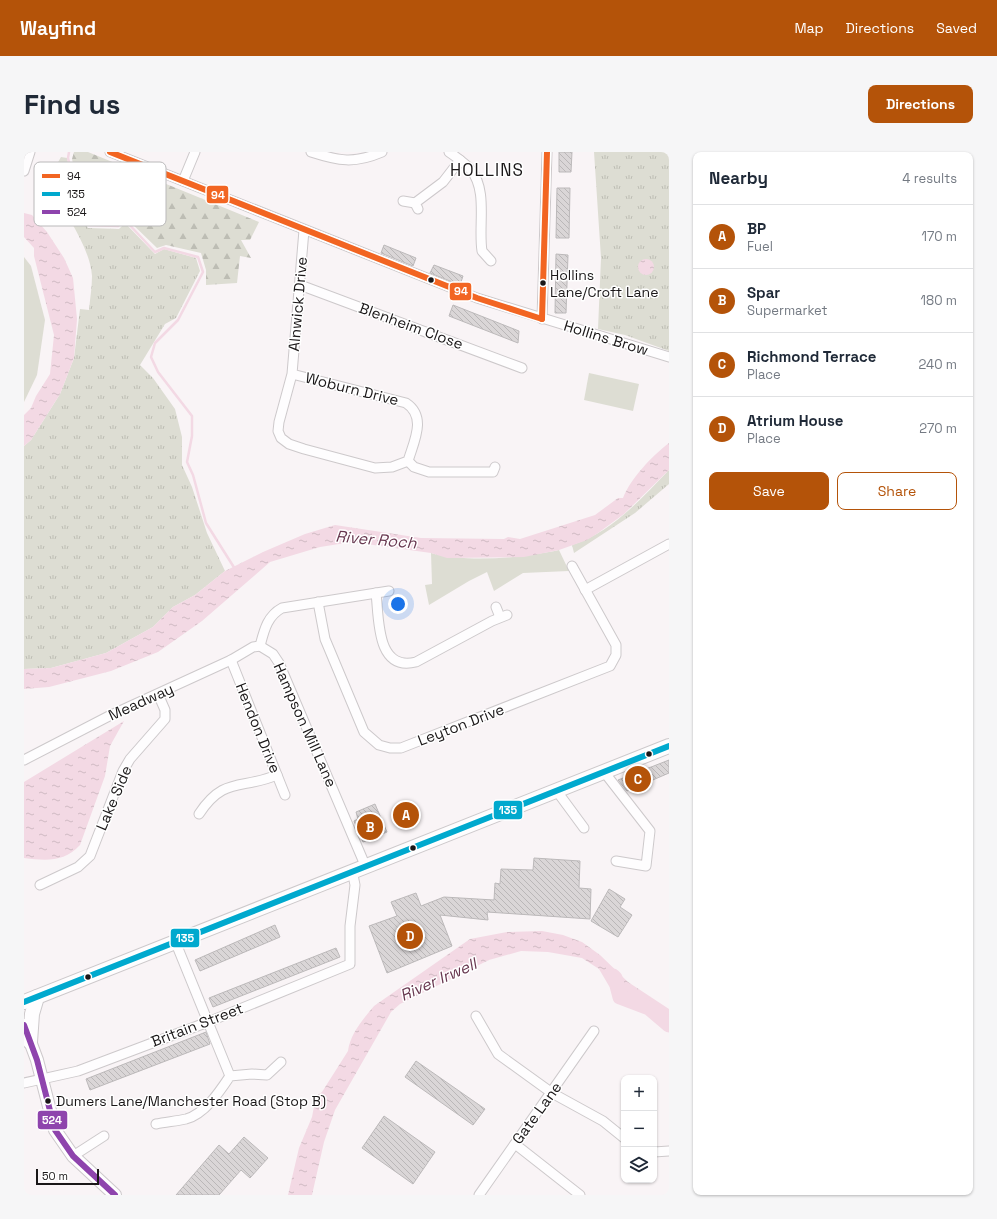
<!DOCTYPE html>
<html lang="en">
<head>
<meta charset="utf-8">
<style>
	body { margin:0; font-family:"Space Grotesk",sans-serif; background:#f6f6f7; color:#1f2937 }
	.controls { position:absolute; right:12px; bottom:12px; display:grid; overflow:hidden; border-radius:8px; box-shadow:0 1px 3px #0004 }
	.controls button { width:36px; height:36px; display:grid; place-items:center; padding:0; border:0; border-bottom:1px solid #e0e1e3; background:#fff; color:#1f2937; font:20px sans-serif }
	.scale { position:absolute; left:12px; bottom:10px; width:63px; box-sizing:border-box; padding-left:4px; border:2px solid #1a1718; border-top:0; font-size:11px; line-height:14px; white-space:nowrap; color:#1a1718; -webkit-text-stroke:3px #fff; paint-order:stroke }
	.you { position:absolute; left:374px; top:452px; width:14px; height:14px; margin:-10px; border:3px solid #fff; border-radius:50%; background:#1a73e8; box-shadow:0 0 0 6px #1a73e833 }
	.badge { display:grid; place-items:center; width:26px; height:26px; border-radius:50%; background:#b45309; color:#fff; font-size:13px; font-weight:700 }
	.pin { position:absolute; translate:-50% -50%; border:2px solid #fff; box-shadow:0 1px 4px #0006 }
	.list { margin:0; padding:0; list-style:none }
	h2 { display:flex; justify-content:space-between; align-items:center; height:52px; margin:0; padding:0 16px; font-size:17px }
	h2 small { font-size:13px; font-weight:400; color:#747a83 }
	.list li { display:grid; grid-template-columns:26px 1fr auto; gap:12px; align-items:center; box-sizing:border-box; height:64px; padding:0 16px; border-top:1px solid #e0e1e3 }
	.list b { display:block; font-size:15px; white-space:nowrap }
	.list p { margin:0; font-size:13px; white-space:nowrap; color:#747a83 }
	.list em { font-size:13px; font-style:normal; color:#747a83 }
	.actions { display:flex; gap:8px; padding:12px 16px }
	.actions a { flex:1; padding:9px 0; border:1px solid #b45309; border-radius:8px; text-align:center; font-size:14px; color:#b45309 }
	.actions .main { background:#b45309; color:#fff }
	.icon { flex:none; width:22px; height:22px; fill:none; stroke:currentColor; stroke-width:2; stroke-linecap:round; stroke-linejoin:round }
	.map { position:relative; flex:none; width:645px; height:1043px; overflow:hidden; border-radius:8px }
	header { display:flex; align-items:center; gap:24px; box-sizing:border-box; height:56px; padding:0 20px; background:#b45309; color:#fff }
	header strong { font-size:19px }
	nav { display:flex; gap:22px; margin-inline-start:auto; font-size:14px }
	.intro { display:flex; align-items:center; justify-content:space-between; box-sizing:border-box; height:96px; padding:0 24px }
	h1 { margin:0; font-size:28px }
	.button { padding:10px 18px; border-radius:8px; background:#b45309; color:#fff; font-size:14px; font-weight:700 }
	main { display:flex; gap:24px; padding:0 24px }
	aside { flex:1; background:#fff; border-radius:8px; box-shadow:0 1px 3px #0004 }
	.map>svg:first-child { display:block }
	.grass { fill:url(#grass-tufts) }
	.forest { fill:url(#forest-firs) }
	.park { fill:#ddddd3 }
	.water { fill:url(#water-ripples) }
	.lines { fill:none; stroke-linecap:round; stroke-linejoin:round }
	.stream { stroke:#f3d9e4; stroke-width:2.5 }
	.river { stroke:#f3d9e4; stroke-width:15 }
	.building { fill:url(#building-back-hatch); stroke:#bcb9ba }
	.minor-casing { stroke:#cdc9cb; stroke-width:11 }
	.major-casing { stroke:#cdc9cb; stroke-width:14 }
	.highway-casing { stroke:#cdc9cb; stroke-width:16 }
	.minor { stroke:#fefdfe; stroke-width:9 }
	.major { stroke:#fefdfe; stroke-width:12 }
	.highway { stroke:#fefdfe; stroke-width:14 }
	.bus-1-casing { stroke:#fff; stroke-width:9 }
	.bus-2-casing { stroke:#fff; stroke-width:9 }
	.bus-3-casing { stroke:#fff; stroke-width:9 }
	.bus-1 { stroke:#f26522; stroke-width:6 }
	.bus-2 { stroke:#00a9ce; stroke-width:6 }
	.bus-3 { stroke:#8e44ad; stroke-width:6 }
	.bus-dot { fill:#1a1718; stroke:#fff; stroke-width:1.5 }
	.labels { text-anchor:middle; stroke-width:3; stroke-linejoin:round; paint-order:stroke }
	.bus-label { font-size:14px; fill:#1a1718; stroke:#fff; text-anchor:start }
	.street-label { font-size:15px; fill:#1a1718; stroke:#fff }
	.water-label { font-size:16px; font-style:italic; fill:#683850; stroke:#fff }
	.quarter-label { font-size:17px; letter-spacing:1px; fill:#1a1718; stroke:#fff }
	.key { fill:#fff; stroke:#bab9ba; stroke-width:1 }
	.key-label { font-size:11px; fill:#1a1718 }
	.line-badge { stroke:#fff; stroke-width:1.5 }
	.badge-label { font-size:11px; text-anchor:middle; font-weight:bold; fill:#fff }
</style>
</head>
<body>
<header>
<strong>Wayfind</strong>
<nav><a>Map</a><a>Directions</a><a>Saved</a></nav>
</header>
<div class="intro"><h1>Find us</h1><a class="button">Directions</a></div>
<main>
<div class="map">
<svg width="645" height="1043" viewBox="0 0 645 1043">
	<defs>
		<pattern id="grass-tufts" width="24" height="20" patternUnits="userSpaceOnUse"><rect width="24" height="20" fill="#ddddd3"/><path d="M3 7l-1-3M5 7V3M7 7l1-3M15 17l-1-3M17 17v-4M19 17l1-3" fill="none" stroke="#bdbdb4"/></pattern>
		<pattern id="forest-firs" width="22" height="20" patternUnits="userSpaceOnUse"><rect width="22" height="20" fill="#ddddd3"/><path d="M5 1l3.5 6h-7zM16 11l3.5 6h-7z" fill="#bdbdb4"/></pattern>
		<pattern id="water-ripples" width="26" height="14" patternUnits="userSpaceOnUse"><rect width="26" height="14" fill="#f3d9e4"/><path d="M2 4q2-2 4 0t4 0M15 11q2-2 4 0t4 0" fill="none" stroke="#d0bac3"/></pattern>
		<pattern id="building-back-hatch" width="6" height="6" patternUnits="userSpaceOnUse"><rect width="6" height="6" fill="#dad6d7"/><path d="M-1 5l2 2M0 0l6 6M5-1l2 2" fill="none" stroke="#bab7b8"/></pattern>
	</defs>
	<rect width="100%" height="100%" fill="#f9f4f6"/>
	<g class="grass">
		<path d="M570 0H645V199L601 183 574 177 577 106Z"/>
		<path d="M37 5 43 6 56 60 64 76 95 77 101 71 131 102 140 97 172 106 176 119 152 166 141 172 116 213 129 226 151 257 158 285V313L168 335 183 381 201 419 171 443 149 455 129 475 82 501 27 516 0 517V294L7 288 36 242 50 206 56 157 65 158C66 147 68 135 68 124 66 94 40 62 28 34L33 12Z"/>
		<path d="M645 318V332L611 361 550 401 548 393C588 380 617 347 645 318Z"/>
	</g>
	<path class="forest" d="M50 0H64L235 70 226 88H217L227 106 216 104 213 131 182 133V118L177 101 142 93 133 96 100 64 93 72 66 71 59 58 48 7Z"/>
	<g class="park">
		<path d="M0 105 7 114 21 168 13 223 0 250Z"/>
		<path d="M565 221 615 232 609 259 560 248Z"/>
		<path d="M535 398 545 419 499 421 470 439 463 420 445 429 405 453 401 433 408 432 407 401C443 411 498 406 535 398Z"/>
	</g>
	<g class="water">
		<path d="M0 61 8 63 23 80 40 106 49 126 53 167 50 206 36 242 7 288 0 294V263L7 256 12 244 26 222 30 183 10 104V96L0 85Z"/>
		<circle cx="622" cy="115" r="8"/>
		<path d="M645 291V318L600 362 574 381 563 388 535 398 500 405 423 406 407 401 328 390 296 395 246 410 178 469 134 500 87 519 25 535 0 537V517L27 516 82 501 129 475 149 455 171 443 201 419 239 400 281 382 311 373 397 386 480 387 484 385 496 387 571 363 594 346H599C607 326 628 304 645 291Z"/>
		<path d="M100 569 86 594 81 624 56 693C40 710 23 709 0 706V630Z"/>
		<path d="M518 779 539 783 558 790 576 803 604 830 645 857V879L585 834 575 817 558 806 524 800 497 799 465 808 376 852 367 860 311 958 300 990 288 1043H264L275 996 288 965 292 944 298 940 324 899C326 882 340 866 350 854L446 787 483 780Z"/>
	</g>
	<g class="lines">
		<path class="stream" d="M45 0 44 6 57 60 65 73 94 74 101 68 131 100 140 96 174 105 179 120 154 168 131 191 127 205 134 220 168 264V284L163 310 169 323 182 371 211 417"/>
		<path class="river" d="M589 824 591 826 596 845 625 856 645 873"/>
	</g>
	<g class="building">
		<path d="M535 0H548L547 20H535Z"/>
		<path d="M533 36H546L545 86H532Z"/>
		<path d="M360 93 392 106 389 114 357 101Z"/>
		<path d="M532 102 544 103 542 161H531Z"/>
		<path d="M410 113 439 124 436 133 406 121Z"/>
		<path d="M429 153 495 179 494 191 425 164Z"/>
		<path d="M645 608V621L603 639 594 628Z"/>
		<path d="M387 650 394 669 376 676 369 657Z"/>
		<path d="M351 652 363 680 339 690 330 669 334 667 332 660Z"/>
		<path d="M510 706 556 709 555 736 567 737 566 767 463 760 464 768 416 763 428 794 363 821 345 774 373 764 367 750 392 741 397 754 420 745 470 748 471 731 476 732 477 717 509 718Z"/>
		<path d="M585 737 601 747 596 755 608 763 594 785 567 769Z"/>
		<path d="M251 773 256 785 176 819 171 808Z"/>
		<path d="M312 796 316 805 189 855 185 846Z"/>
		<path d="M182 880 186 892 66 938 62 927Z"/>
		<path d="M392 909 461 957 449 973 381 925Z"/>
		<path d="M360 964 411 1000 389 1032 338 996Z"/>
		<path d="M220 985 244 1006 226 1026 217 1018 195 1043H152L195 993 205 1002Z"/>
	</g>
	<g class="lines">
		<defs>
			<g id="minor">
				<path d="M86 0 453 146 645 205"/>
				<path d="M287 0C315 9 330 12 358 0"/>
				<path d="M425 0C432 5 441 11 447 18 464 39 454 74 458 99L467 109"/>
				<path d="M0 19 6 0"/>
				<path d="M159 29 171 0"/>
				<path d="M379 49 391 51"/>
				<path d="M394 57 391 51 419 30 436 8"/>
				<path d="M276 133 498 216"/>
				<path d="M518 167 523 0"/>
				<path d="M268 222 382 251C403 265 390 289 384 309L368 315 351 316 280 297 265 292 257 286 254 279 255 270 268 222 280 78"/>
				<path d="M384 309 390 315 405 320H469L471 315"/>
				<path d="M561 438 645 392"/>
				<path d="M352 441C355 466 352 520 392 510L468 469 483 463"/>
				<path d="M294 450 301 487 340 580 355 593 366 596H377L586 514 592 503V493L548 414"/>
				<path d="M472 455 476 465"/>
				<path d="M236 494 249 502 255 511 341 713"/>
				<path d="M236 494C240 479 243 464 258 456L365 439"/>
				<path d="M207 508 261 643"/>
				<path d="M0 608 87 563 207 508 229 495 236 494"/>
				<path d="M582 619 584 625 626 679 622 714 592 709"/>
				<path d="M532 638 560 676"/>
				<path d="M175 662C200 624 217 638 253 623"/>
				<path d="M16 733 54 715 66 704 99 619 106 607 141 567V558L134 542"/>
				<path d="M151 789 206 924"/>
				<path d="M452 864 474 902 528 941 579 969 600 986"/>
				<path d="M0 931 54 919 184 870 326 812V774L331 733 328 718"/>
				<path d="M132 972C142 970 153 969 162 967 181 962 196 939 206 924L228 922 243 923 257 910"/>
				<path d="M491 992 556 1043"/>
				<path d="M630 1000 645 999"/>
				<path d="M49 1004 80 984"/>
				<path d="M455 1043 570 879"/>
			</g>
			<path id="major" d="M0 873 13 908 31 978 49 1004 91 1043"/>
			<g id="highway">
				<path d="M0 850 645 594"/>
				<path d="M6 890 8 862 13 845"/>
			</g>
		</defs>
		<use href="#minor" class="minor-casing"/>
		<use href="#major" class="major-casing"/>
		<use href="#highway" class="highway-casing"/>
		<use href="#minor" class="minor"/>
		<use href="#major" class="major"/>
		<use href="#highway" class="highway"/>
		<defs>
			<g id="bus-1">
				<path d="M86 0 453 146 518 167"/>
				<path d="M518 167 523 0"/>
			</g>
			<path id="bus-2" d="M0 850 645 594"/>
			<path id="bus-3" d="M0 873 13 908 31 978 49 1004 91 1043"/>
		</defs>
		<use href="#bus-1" class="bus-1-casing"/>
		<use href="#bus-2" class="bus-2-casing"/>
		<use href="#bus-3" class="bus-3-casing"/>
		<use href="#bus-1" class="bus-1"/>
		<use href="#bus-2" class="bus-2"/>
		<use href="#bus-3" class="bus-3"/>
	</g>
	<g class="bus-dot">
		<circle cx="407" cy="128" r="3.5"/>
		<circle cx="519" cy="131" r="3.5"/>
		<circle cx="625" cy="602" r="3.5"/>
		<circle cx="389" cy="696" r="3.5"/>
		<circle cx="64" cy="825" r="3.5"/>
		<circle cx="24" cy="949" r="3.5"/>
	</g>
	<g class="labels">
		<g class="bus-label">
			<text x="526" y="128">Hollins<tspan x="526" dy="17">Lane/Croft Lane</tspan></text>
			<text x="32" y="954">Dumers Lane/Manchester Road (Stop B)</text>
		</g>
		<g class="street-label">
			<text transform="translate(274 152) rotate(-85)" y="5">Alnwick Drive</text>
			<text transform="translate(387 174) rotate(20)" y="5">Blenheim Close</text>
			<text transform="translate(582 186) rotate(17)" y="5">Hollins Brow</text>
			<text transform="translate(328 237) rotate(14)" y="5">Woburn Drive</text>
			<text transform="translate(117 550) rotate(-24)" y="5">Meadway</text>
			<text transform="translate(281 573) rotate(66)" y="5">Hampson Mill Lane</text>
			<text transform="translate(437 573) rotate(-21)" y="5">Leyton Drive</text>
			<text transform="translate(234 576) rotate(68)" y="5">Hendon Drive</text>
			<text transform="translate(90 646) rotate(-67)" y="5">Lake Side</text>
			<text transform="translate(173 873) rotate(-21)" y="5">Britain Street</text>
			<text transform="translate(513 961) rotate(-54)" y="5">Gate Lane</text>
		</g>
		<g class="water-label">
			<text transform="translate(352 387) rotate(5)" y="6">River Roch</text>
			<text transform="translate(414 827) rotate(-24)" y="6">River Irwell</text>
		</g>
		<g class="quarter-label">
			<text x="463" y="24">HOLLINS</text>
		</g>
	</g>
	<rect x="10" y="10" width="132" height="64" rx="6" class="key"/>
	<rect x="18" y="22" width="18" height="4" fill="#f26522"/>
	<rect x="18" y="40" width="18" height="4" fill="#00a9ce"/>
	<rect x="18" y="58" width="18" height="4" fill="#8e44ad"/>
	<g class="key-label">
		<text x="43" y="28">94</text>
		<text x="43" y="46">135</text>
		<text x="43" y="64">524</text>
	</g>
	<g class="line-badge">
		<rect x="182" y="33" width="23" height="19" rx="4" fill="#f26522"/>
		<rect x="425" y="130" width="23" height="19" rx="4" fill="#f26522"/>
		<rect x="469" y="648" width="30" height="20" rx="4" fill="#00a9ce"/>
		<rect x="146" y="776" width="30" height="20" rx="4" fill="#00a9ce"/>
		<rect x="13" y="958" width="31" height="20" rx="4" fill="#8e44ad"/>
	</g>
	<g class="badge-label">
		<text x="194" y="47">94</text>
		<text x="437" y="143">94</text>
		<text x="484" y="662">135</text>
		<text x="161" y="790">135</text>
		<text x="28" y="972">524</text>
	</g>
</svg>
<div class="controls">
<button>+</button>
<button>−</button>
<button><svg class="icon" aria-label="layers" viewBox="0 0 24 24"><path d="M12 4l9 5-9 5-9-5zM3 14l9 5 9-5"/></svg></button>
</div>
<div class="scale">50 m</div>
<div class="you"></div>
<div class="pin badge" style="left:382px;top:663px">A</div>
<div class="pin badge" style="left:346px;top:675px">B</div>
<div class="pin badge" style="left:614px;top:627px">C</div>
<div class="pin badge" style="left:386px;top:784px">D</div>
</div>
<aside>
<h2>Nearby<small>4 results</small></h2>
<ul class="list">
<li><span class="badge">A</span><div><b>BP</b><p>Fuel</p></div><em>170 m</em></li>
<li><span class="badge">B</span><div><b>Spar</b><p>Supermarket</p></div><em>180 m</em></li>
<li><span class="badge">C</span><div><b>Richmond Terrace</b><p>Place</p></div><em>240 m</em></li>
<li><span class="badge">D</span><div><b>Atrium House</b><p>Place</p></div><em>270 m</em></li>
</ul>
<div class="actions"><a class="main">Save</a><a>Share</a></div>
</aside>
</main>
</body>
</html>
